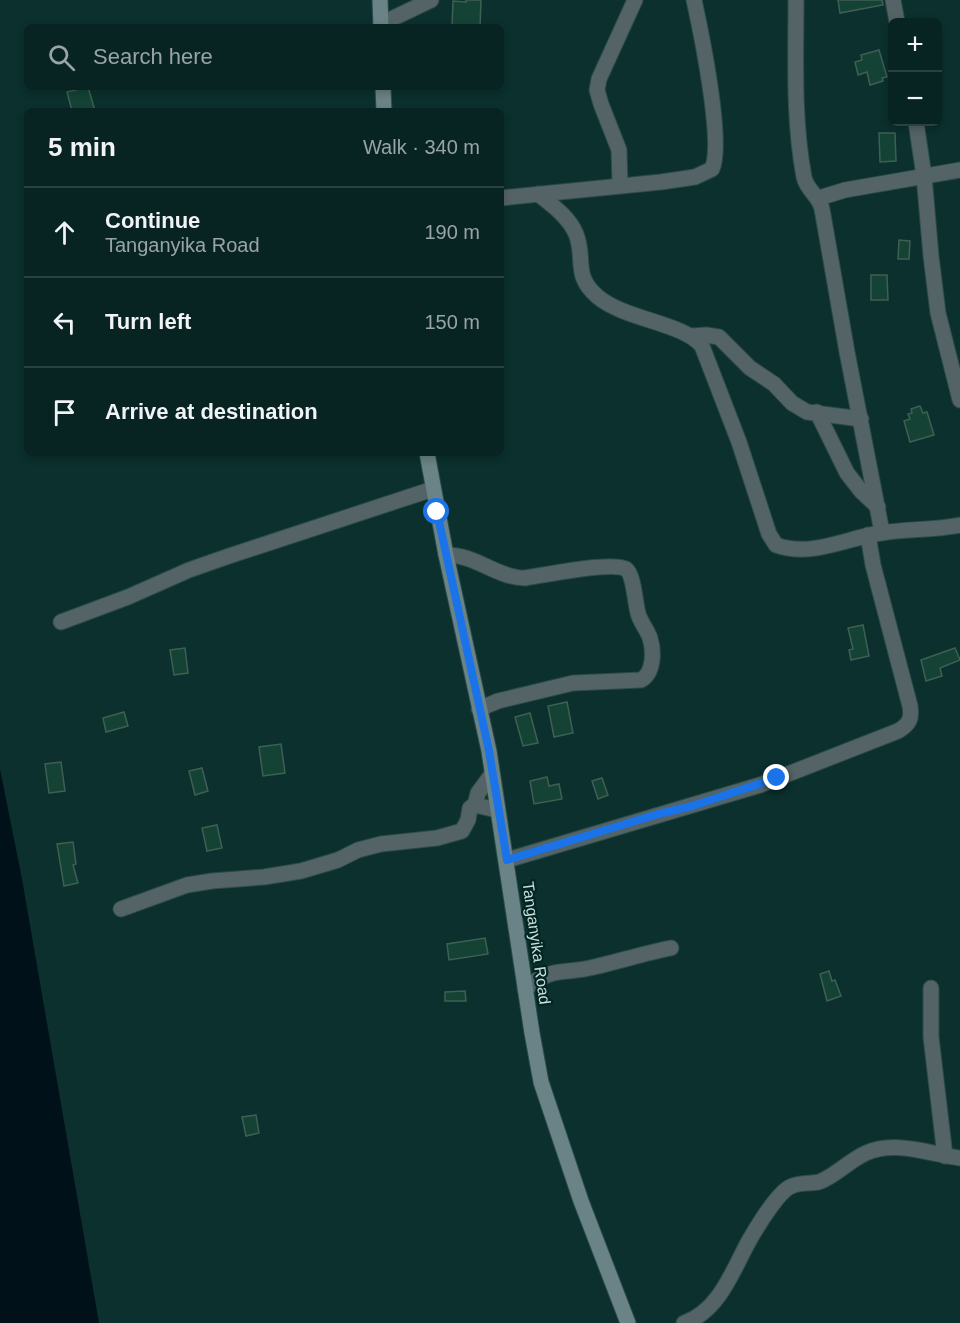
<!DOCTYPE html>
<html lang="en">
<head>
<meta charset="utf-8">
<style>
	body { margin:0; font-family:Arial,sans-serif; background:#112c2a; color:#f1f3f6 }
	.controls { position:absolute; right:18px; top:18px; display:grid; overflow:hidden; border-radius:9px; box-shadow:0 3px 9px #0003 }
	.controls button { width:54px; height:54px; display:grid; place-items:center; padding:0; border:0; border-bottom:2px solid #294140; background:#082422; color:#f1f3f6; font:30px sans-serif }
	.stop { position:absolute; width:18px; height:18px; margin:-14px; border:4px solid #1a73e8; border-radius:50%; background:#fff }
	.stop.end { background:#1a73e8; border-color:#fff; box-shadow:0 2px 6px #0008 }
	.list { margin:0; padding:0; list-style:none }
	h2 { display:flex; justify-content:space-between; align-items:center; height:78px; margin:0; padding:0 24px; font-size:26px }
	h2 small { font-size:20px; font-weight:400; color:#98a4a5 }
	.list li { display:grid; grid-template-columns:39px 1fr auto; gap:18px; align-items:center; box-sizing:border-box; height:90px; padding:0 24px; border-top:2px solid #294140 }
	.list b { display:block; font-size:22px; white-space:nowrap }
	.list p { margin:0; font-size:20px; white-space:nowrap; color:#98a4a5 }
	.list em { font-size:20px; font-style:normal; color:#98a4a5 }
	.icon { flex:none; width:33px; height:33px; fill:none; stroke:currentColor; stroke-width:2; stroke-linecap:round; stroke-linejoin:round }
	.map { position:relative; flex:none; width:960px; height:1323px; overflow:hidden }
	.search { position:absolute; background:#082422; box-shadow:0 3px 9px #0003; left:24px; top:24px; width:480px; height:66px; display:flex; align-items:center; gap:15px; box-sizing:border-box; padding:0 21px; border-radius:9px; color:#98a4a5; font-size:22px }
	.panel { position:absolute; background:#082422; box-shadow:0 3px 9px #0003; left:24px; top:108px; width:480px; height:348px; border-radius:9px }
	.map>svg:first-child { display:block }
	.water { fill:#00111a }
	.building { fill:#144335; stroke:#405f53; stroke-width:1.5 }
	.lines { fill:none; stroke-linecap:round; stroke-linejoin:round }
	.street-casing { stroke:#2a4c49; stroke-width:17 }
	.secondary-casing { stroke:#2a4c49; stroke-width:17 }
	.street { stroke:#546365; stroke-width:15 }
	.secondary { stroke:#6a8386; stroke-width:15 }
	.route { stroke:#1a73e8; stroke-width:8 }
	.labels { text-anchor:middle; stroke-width:4.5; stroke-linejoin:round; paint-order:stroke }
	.street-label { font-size:16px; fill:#cadddb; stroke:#012623 }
</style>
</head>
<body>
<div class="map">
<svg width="960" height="1323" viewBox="0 0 960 1323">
	<rect width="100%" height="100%" fill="#0b302d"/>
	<path class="water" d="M0 769 22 879 99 1323H0Z"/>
	<g class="building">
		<path d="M466 0H481L480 27H452L453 1 466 2Z"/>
		<path d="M838 0H882L883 5 840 13Z"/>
		<path d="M879 50 887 77 882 78 883 81 870 85 867 72 858 75 855 62 862 60 861 55Z"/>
		<path d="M88 87 95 111H72L67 92Z"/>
		<path d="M879 133H895L896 161 880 162Z"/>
		<path d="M899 240 910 241 909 259H898Z"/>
		<path d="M871 275H887L888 300H871Z"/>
		<path d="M920 406 923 413 927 412 934 435 910 442 904 421 910 419 908 414 912 413 911 409Z"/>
		<path d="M863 625 869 656 851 660 849 650 853 649 848 628Z"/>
		<path d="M185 648 188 673 174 675 170 650Z"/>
		<path d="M955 648 960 660 940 668 942 676 926 681 921 660Z"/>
		<path d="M567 702 573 733 554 737 548 706Z"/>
		<path d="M124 712 128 726 106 732 103 718Z"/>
		<path d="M530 713 538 743 523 746 515 717Z"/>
		<path d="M281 744 285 773 263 776 259 747Z"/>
		<path d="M61 762 65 791 49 793 45 764Z"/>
		<path d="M202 768 208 791 195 795 189 771Z"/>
		<path d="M547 777 549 786 559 784 562 799 534 804 530 781Z"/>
		<path d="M602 778 608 795 598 799 592 781Z"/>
		<path d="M217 825 222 848 207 851 202 828Z"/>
		<path d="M73 842 76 864 73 865 78 883 64 886 57 844Z"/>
		<path d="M485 938 488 954 449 960 447 944Z"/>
		<path d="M829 971 832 981 835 980 841 996 827 1001 820 974Z"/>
		<path d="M465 991 466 1001H445V992Z"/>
		<path d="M256 1115 259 1133 246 1136 242 1117Z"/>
	</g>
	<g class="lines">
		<defs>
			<g id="street">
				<path d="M796 0C796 58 793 119 804 177 807 191 819 195 822 209L847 352 882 532"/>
				<path d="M893 0 897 22"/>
				<path d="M381 24 431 0"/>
				<path d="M916 122 924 176 931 256 938 313 960 400"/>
				<path d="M620 185 619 150 601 104 597 90 599 79 635 0"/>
				<path d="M538 194C552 205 569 217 576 234 586 259 572 275 598 297 626 320 684 323 702 346L739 442 769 534 776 545C811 558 846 538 881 533 907 529 934 530 960 525"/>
				<path d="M501 198 661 182 695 177 712 169C724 143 701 32 694 0"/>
				<path d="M819 198 845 190 960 170"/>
				<path d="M692 336 706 335 719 337 750 368 774 384 792 403 807 412 861 419"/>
				<path d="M817 412 847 473 861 491 878 507"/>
				<path d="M446 555C475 554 497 578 525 578 544 575 612 561 626 569 634 575 635 603 638 613 640 622 647 629 650 638 654 651 654 673 641 680L573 683 498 701 479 709"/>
				<path d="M61 622 128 597 189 570 229 556 433 489"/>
				<path d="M475 805 478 793 492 774"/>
				<path d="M507 860 760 785 898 731C910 724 912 718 910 706L873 565 868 535"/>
				<path d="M121 909 187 885 212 881 264 877 301 871 338 860 358 850 381 844 437 838 462 831 468 820 470 808 475 805 497 810"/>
				<path d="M931 988V1037L945 1156"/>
				<path d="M525 989C554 965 562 975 594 967 620 961 645 953 671 948"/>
				<path d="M684 1323C720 1311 733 1269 750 1239 757 1227 779 1190 792 1186 801 1182 810 1184 819 1182 834 1177 850 1160 866 1153 895 1140 930 1154 960 1158"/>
			</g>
			<g id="secondary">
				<path d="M380 0 381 27"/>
				<path d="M383 87 384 111"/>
				<path d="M427 453 446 555 489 751 532 1033 541 1082 581 1201 628 1323"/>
			</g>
		</defs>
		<use href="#street" class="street-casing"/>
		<use href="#secondary" class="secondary-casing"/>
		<use href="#street" class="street"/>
		<use href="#secondary" class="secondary"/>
	</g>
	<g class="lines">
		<path class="route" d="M437 512 489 751 507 860 658 814 692 806 777 778"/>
	</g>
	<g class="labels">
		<g class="street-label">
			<text transform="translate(537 943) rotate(82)" y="6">Tanganyika Road</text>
		</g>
	</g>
</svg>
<div class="controls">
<button>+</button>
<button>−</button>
</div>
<div class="stop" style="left:437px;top:512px"></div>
<div class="stop end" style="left:777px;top:778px"></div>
<div class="search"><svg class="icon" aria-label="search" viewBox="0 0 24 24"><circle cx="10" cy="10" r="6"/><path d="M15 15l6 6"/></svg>Search here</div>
<section class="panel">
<h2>5 min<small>Walk · 340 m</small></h2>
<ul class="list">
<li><svg class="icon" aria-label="ahead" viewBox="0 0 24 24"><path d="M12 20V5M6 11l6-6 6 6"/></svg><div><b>Continue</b><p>Tanganyika Road</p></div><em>190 m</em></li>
<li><svg class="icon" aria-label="left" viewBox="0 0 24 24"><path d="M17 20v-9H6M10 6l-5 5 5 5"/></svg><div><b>Turn left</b></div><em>150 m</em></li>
<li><svg class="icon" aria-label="arrive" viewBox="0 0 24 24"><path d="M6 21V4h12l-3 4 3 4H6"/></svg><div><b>Arrive at destination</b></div></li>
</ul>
</section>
</div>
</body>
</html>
